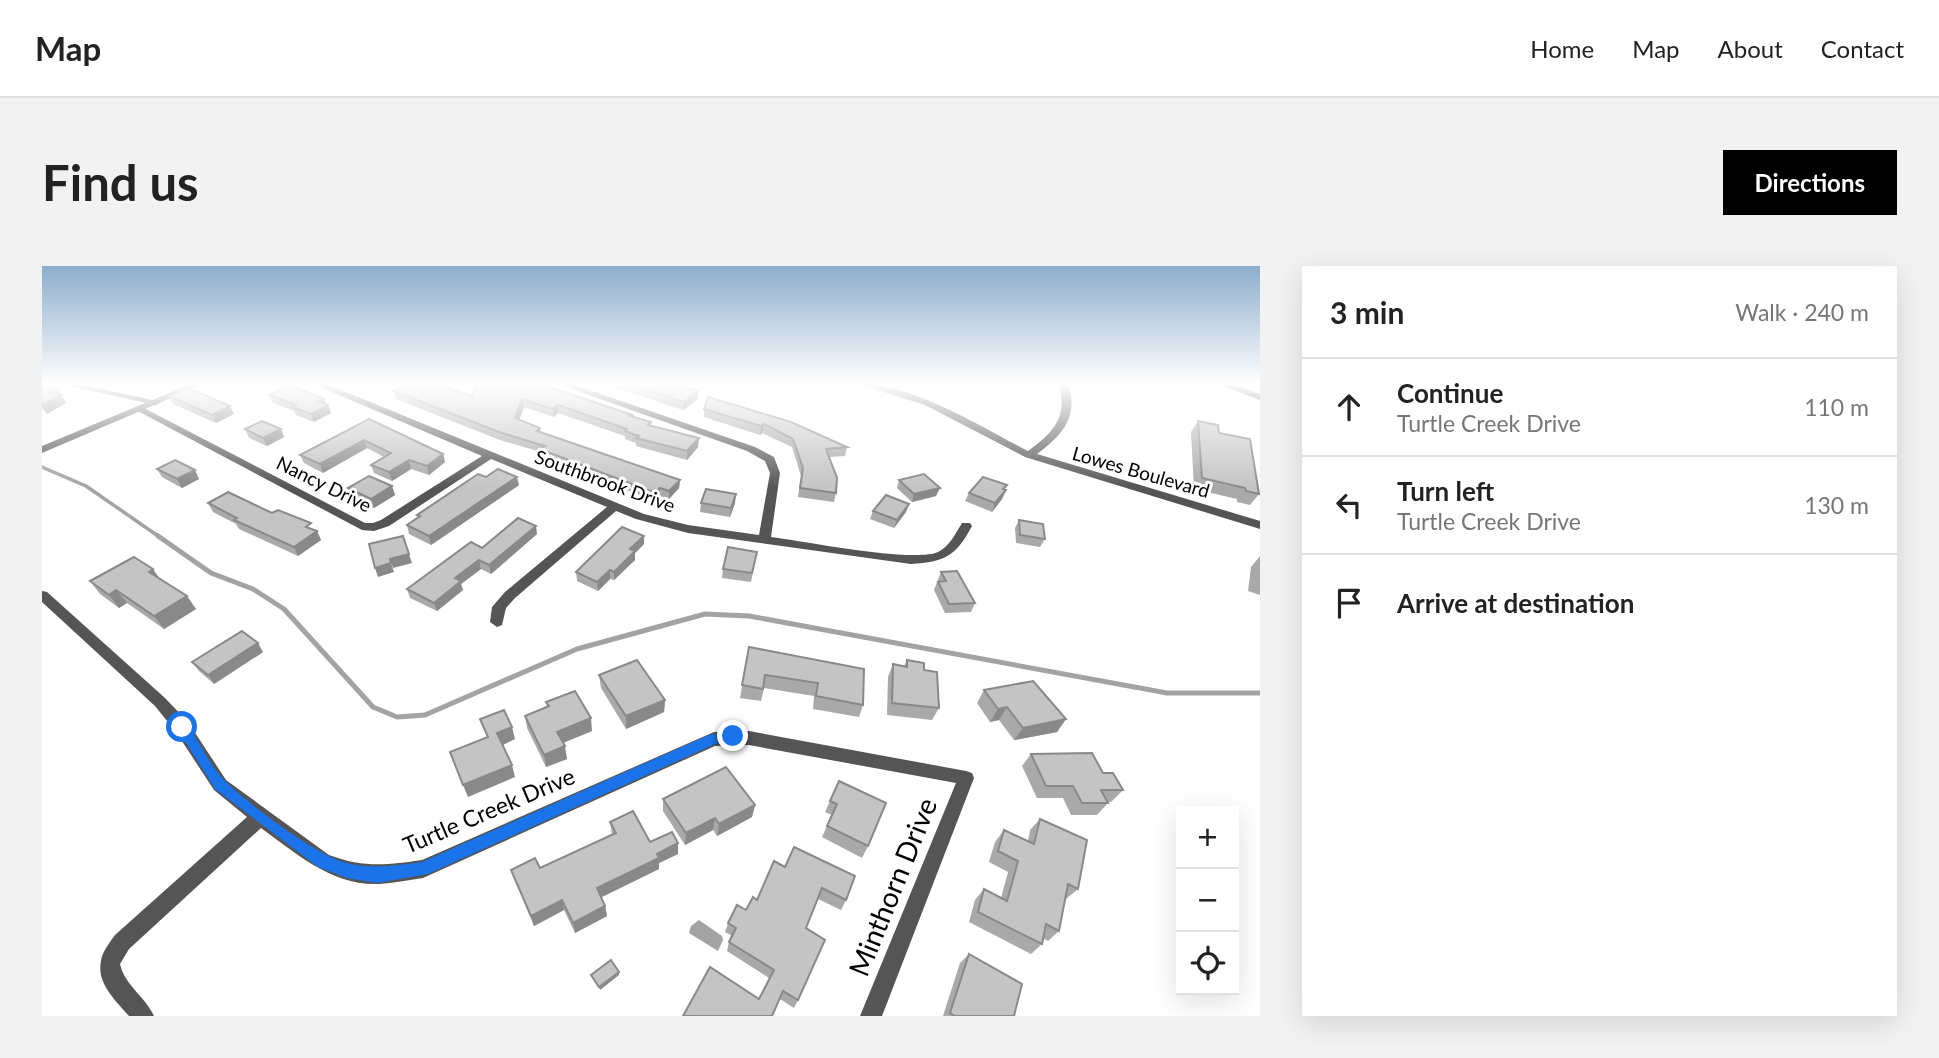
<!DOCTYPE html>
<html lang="en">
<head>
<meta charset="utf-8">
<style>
	body { margin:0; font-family:Lato,sans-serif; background:#f2f2f2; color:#222 }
	.controls { position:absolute; right:21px; bottom:21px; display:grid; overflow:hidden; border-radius:0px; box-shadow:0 7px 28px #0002 }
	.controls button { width:63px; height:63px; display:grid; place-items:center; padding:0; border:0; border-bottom:2px solid #e0e0e0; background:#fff; color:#222; font:35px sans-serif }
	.stop { position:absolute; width:21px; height:21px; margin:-16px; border:5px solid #1a73e8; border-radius:50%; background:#fff }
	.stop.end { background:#1a73e8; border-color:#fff; box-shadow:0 2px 7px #0008 }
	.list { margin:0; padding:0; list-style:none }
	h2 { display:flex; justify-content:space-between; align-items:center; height:91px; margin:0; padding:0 28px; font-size:30px }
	h2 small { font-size:23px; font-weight:400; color:#767676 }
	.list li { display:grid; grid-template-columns:46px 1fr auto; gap:21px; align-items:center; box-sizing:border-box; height:98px; padding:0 28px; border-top:2px solid #e0e0e0 }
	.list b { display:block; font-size:26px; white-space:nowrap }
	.list p { margin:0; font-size:23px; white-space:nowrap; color:#767676 }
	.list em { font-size:23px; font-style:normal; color:#767676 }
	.icon { flex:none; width:38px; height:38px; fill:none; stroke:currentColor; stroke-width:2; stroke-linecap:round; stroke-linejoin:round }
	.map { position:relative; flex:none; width:1218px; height:750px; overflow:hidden; border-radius:0px }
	header { display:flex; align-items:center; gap:42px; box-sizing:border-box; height:98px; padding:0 35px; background:#fff; border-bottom:2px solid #e0e0e0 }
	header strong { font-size:33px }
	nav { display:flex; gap:38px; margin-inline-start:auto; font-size:24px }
	.intro { display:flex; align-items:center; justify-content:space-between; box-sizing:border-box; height:168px; padding:0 42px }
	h1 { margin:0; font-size:49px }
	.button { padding:18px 32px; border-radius:0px; background:#000; color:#fff; font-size:24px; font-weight:700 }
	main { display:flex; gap:42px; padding:0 42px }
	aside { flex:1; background:#fff; border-radius:0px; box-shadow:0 7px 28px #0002 }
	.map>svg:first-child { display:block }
	.water { fill:#a3a3a3 }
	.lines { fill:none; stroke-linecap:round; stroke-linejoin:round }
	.stream-far1 { stroke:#a3a3a3; stroke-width:3.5 }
	.stream { stroke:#a3a3a3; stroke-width:5 }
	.minor { fill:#555; fill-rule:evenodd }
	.tertiary { fill:#555; fill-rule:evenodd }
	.secondary { fill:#222; fill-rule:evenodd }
	.wall { fill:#a9a9a9 }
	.shaded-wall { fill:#898989 }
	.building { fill:#c4c4c4; stroke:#898989; stroke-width:2 }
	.route { fill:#1a73e8 }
	.labels { text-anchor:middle; stroke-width:6; stroke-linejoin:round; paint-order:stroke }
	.far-street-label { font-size:19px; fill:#000; stroke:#fff }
	.street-label { font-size:23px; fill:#000; stroke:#fff }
	.near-street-label { font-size:28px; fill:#000; stroke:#fff }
</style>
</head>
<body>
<header>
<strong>Map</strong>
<nav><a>Home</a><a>Map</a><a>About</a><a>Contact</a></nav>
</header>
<div class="intro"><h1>Find us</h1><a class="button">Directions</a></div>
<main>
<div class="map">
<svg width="1218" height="750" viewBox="0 0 1218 750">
	<rect width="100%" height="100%" fill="#fff"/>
	<path class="water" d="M657 654 680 670 681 674 676 685 647 667 649 660Z"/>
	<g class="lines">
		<path class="stream-far1" d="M0 201 44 220 119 272"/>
		<path class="stream" d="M116 270 169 307 211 323 242 343 331 441 355 451 383 449 535 383 663 348 707 350 1125 427H1218"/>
		<g class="minor">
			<path d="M14 117H33L119 136 114 139Z"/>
			<path d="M269 117H282L602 248 646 259 717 269 728 207 723 195 705 185 513 117H527L713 181 732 191 738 207 729 271C761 275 871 297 896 286 908 280 913 268 920 257H928L930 260C914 290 903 296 869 298L646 267 594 253 574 245 473 332 464 342 460 359 455 361 448 356 450 341 463 326 565 241 449 193 347 260 332 265 320 264 92 143 100 141 323 257H331L339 254 440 190Z"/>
			<path d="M814 117C870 117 937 160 986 185 1012 166 1027 150 1016 117H1026C1037 150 1021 169 995 188L1218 255V263L983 191 883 139Z"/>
			<path d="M0 325 5 326 123 432 146 456 184 514 287 589C321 602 345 599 380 594L672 466 707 465 924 505 930 507 932 512 840 750H818L914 517 707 479 673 480 381 612C366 614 351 617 337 618 290 620 254 587 219 562L87 683 78 698C83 720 103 730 112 750H87C74 735 54 717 59 695 60 686 68 676 73 669L205 551 172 524 134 466 113 440 0 336Z"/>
		</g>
		<path class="tertiary" d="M151 117H164L0 187V180Z"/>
		<path class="secondary" d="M1173 117H1187L1218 128V134Z"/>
	</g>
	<g class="wall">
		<path d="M193 117H214L204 121Z"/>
		<path d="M435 117 590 151 656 181 645 194 594 180V177L583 173V170L516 147 512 151 482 141 477 154 498 162 499 166 638 214 637 222 627 233 618 230 613 235 499 191V186L458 174 354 133 352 125 430 130Z"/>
		<path d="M560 117H632L656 133 641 144Z"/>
		<path d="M227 129 282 133 284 138 286 139 289 147 272 156 254 149 252 145 231 137Z"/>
		<path d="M127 130 192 148 174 157 131 138Z"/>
		<path d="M666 131 805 181 803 190 787 191 794 227 792 236 756 231 759 210 750 181 720 167 718 169 662 151V143Z"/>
		<path d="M327 153 401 188 403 196 387 209 369 203 350 215 332 207 329 199 342 191 325 182 281 207 262 197 258 189Z"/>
		<path d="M1156 155 1177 167 1217 228 1208 239 1195 236V233L1152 223 1149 166Z"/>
		<path d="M203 163 242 171 225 180 207 172Z"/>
		<path d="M115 203 157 213 140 222 120 211Z"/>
		<path d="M444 211 477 219 389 279 367 268 365 259 376 252 375 249Z"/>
		<path d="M857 214 894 230 870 236 855 222Z"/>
		<path d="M350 220 353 229 332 242 310 231 306 222Z"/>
		<path d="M962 224H964L960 233 950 246 923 235 927 227Z"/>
		<path d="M166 237 230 247 275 265 279 274 256 290 197 263 194 258 171 246Z"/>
		<path d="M659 237H693L688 251 658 246Z"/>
		<path d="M831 245 864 246 852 262 828 253Z"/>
		<path d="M977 254 1003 273 998 281 974 277 973 262Z"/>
		<path d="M495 268 449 308 439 303 419 318 421 324 395 345 368 332 365 323 440 282Z"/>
		<path d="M602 270V278L593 287V294L572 314 568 313 556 325 535 315 534 306Z"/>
		<path d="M715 286 709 316 680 312 681 303Z"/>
		<path d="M1218 290V329L1206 325 1209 301Z"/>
		<path d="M899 306 933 337 929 346 903 347 892 324Z"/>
		<path d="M118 312 154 343 122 363 85 337 77 342 58 328 48 315Z"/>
		<path d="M707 381 821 439 817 451 771 443 772 430 722 422 719 435 698 432Z"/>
		<path d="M221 386 172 418 157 405 150 396Z"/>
		<path d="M865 394 882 404 897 442 890 454 845 449 846 411 851 398 862 400Z"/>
		<path d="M557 409 623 434 622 446 584 463 559 422Z"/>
		<path d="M942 424 1024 453 1015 466 972 474 957 454 948 456 935 437Z"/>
		<path d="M504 436 550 465 521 477 525 493 504 501 485 462 483 450 505 441Z"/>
		<path d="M989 488 1081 524 1069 536H1065L1066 537 1055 549H1029L1021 532H995L980 500Z"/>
		<path d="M797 515 826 580 820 592 780 571 790 549 783 546Z"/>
		<path d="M621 533 713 539 710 551 675 570 671 564 643 579 621 545Z"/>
		<path d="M998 553 1036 623 1024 633H1023L1017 665 1006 675 1001 672 1000 678 989 688 927 656 933 634 942 623 959 632 966 606 947 596 953 576 962 564 986 575 988 564Z"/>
		<path d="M568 556 608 576 636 588 617 597V603L559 631 563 640 565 650 533 667 522 644 492 660 469 604 498 602 570 569Z"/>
		<path d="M732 595 804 634 799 644 776 633 764 662 756 734 752 742 738 733 730 750 717 733 727 712 685 685 687 676 690 670 683 666 686 657 704 644 715 634Z"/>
		<path d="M927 688 972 750H901L918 697Z"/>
	</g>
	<g class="shaded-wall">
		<path d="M202 117H214L204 121Z"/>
		<path d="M16 124 24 137 5 148 0 141V139L9 127Z"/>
		<path d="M656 125V133L641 144 642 136Z"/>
		<path d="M282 133 285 140 286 139 289 147 272 156 269 148 277 135Z"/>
		<path d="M480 133 482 141 475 160 473 152Z"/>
		<path d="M516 139V147L512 151 511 143Z"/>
		<path d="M188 140 192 148 174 157 170 149Z"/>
		<path d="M722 158 720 167 718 169 719 160Z"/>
		<path d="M239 163 242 171 225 180 221 172Z"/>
		<path d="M657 172 656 181 645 194V185Z"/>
		<path d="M322 174 325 182 281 207 278 198Z"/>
		<path d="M401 188 403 196 387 209 385 200Z"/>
		<path d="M367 194 369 203 350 215 347 206Z"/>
		<path d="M153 204 157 213 140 222 135 213Z"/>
		<path d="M475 211 477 219 389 279 387 270Z"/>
		<path d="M638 214 637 222 627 233V225Z"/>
		<path d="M350 220 353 229 332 242 329 233Z"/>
		<path d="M618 222V230L613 235V227Z"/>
		<path d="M898 222 894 230 870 236 872 228Z"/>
		<path d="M964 224 960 233 950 246 953 237Z"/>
		<path d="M694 228 693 237 688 251 689 242Z"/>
		<path d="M867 238 864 246 852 262 855 254Z"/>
		<path d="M494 260 495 268 449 308 447 299Z"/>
		<path d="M275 265 279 274 256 290 252 281Z"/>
		<path d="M602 270V278L593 287V294L572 314V306L588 283Z"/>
		<path d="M367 288 370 297 351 302 348 293Z"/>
		<path d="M437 294 439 303 419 318 421 324 395 345 392 337 413 312Z"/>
		<path d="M349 297 352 306 336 311 333 302Z"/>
		<path d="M111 303 120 316 107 306Z"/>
		<path d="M568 304V313L556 325 555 316Z"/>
		<path d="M74 324 85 337 77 342 67 329Z"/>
		<path d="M145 330 154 343 122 363 112 350Z"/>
		<path d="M216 377 221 386 172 418 166 409Z"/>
		<path d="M623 434 622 446 584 463V450Z"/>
		<path d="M965 441 957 454 948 456 956 443Z"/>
		<path d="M549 452 550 465 518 478 515 466Z"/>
		<path d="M1024 453 1015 466 972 474 981 462Z"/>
		<path d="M470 461 473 473 459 480 455 467Z"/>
		<path d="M523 480 525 493 504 501 502 489Z"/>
		<path d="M470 499 473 511 426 531 421 519Z"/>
		<path d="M713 539 710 551 675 570 677 558Z"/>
		<path d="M673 552 671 564 643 579 644 567Z"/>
		<path d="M636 577V588L617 597V603L556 633 555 622 615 588Z"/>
		<path d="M520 634 522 644 492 660 489 650Z"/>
		<path d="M563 640 565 650 533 667 531 657Z"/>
		<path d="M577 706V709L558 724 557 721Z"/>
	</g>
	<g class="building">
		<path d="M367 117H389L430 130 435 117H496L590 149 588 150 609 156 606 159 657 172 645 185 594 172 597 170 583 165 585 163 516 139 511 143 480 133 473 152 498 162 495 165 638 214 627 225 618 222 613 227 498 183 503 180 457 166 352 125Z"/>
		<path d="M583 117H630L656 125 642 136Z"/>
		<path d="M247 119 282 133 277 135 286 139 269 148 250 141 254 139 227 129Z"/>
		<path d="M0 121 16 124 9 127 19 129 0 139Z"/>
		<path d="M146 122 188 140 170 149 127 130Z"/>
		<path d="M666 131 749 156 805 181 784 183 795 212 794 227 758 222 761 202 751 173 722 158 719 160 662 143Z"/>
		<path d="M327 153 401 188 385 200 367 194 347 206 329 199 349 187 322 174 278 198 258 189Z"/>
		<path d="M220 155 239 163 221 172 203 163Z"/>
		<path d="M1156 155 1176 159 1177 167 1208 173 1217 228 1204 225 1203 222 1160 212Z"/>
		<path d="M133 194 153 204 135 213 115 203Z"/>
		<path d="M456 203 475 211 387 270 365 259 378 250 375 249 436 208 444 211Z"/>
		<path d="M882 208 898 222 872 228 857 214Z"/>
		<path d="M327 210 350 220 329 233 306 222Z"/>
		<path d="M941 211 965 219 961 223 964 224 953 237 927 227Z"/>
		<path d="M664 223 694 228 689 242 659 237Z"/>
		<path d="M186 226 230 247 236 244 269 257 264 261 275 265 252 281 192 254 195 252 166 237Z"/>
		<path d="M844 229 867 238 855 254 831 245Z"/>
		<path d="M476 252 494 260 447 299 437 294 413 312 419 315 392 337 365 323 429 276 440 282Z"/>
		<path d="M977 254 1001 258 1003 273 978 269Z"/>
		<path d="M580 261 602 270 588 283 593 285 572 306 568 304 555 316 534 306Z"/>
		<path d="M361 270 367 288 348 293 349 297 333 302 327 278Z"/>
		<path d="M686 281 715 286 710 307 681 303Z"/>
		<path d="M92 291 111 303 107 306 145 330 112 350 74 324 67 329 48 315Z"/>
		<path d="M915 305 933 337 907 338 896 316 904 315 899 306Z"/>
		<path d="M200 365 216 377 166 409 150 396Z"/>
		<path d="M707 381 822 403 821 439 774 430 776 417 723 409 721 423 700 419Z"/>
		<path d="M595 394 623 434 584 450 557 409Z"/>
		<path d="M865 394 882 397V404L895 406 897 442 850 437 851 398 865 401Z"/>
		<path d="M991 415 1024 453 981 462 965 441 956 443 942 424Z"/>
		<path d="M533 425 549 452 515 466 523 480 502 489 483 450 507 440 504 436Z"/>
		<path d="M462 444 470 461 455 467 470 499 421 519 408 486 446 471 438 453Z"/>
		<path d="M1050 487 1061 507H1071L1081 524H1059L1066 537H1040L1031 520H1004L989 488Z"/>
		<path d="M684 501 713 539 677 558 673 552 644 567 621 533Z"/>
		<path d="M797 515 844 537 826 580 785 560 795 538 788 535Z"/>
		<path d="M591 545 608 576 630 566 636 577 615 588 617 592 555 622 563 640 531 657 520 634 489 650 469 604 493 592 498 602 574 567 568 556Z"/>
		<path d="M998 553 1045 574 1036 623 1026 618 1017 665 1004 658 1000 678 936 646 942 623 965 635 976 595 956 585 962 564 992 578Z"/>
		<path d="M752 581 813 610 804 634 780 622 764 662 783 674 756 734 741 725 730 750H641L668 701 717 733 732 704 687 676 694 662 686 657 695 639 704 644 711 631 715 634 732 595 743 601Z"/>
		<path d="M927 688 980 718 972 750H913L908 747Z"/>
		<path d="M569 694 577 706 557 721 549 709Z"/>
	</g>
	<linearGradient id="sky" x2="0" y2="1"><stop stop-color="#8cadcc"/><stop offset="0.53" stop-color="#fff"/><stop offset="1" stop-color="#fff" stop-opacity="0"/></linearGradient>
	<rect width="1218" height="222" fill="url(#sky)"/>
	<path class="route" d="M140 456 145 457C157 476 168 500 184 516 208 539 275 590 305 597 331 604 355 599 380 596L667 469 691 465 697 470 695 474 673 478 386 608 335 617 305 612 276 601 173 523 134 461Z"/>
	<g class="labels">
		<g class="far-street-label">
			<text transform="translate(1099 206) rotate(16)" y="7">Lowes Boulevard</text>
			<text transform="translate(563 215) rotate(20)" y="7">Southbrook Drive</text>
			<text transform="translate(282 218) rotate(26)" y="7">Nancy Drive</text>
		</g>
		<g class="street-label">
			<text transform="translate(447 545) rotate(-23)" y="8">Turtle Creek Drive</text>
		</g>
		<g class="near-street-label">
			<text transform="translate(851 621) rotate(-68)" y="10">Minthorn Drive</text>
		</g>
	</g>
</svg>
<div class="controls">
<button>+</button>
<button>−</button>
<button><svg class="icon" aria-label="locate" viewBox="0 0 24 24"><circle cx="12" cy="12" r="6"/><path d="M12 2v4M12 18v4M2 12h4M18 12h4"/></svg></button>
</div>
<div class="stop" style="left:140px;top:461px"></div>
<div class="stop end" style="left:691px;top:470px"></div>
</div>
<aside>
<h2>3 min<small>Walk · 240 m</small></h2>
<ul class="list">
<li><svg class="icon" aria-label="ahead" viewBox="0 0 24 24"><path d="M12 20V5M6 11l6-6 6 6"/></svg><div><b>Continue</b><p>Turtle Creek Drive</p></div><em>110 m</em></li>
<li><svg class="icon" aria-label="left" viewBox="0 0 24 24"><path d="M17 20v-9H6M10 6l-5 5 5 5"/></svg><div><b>Turn left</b><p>Turtle Creek Drive</p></div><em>130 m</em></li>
<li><svg class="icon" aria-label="arrive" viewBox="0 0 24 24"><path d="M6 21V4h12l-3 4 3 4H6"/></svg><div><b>Arrive at destination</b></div></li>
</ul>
</aside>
</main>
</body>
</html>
